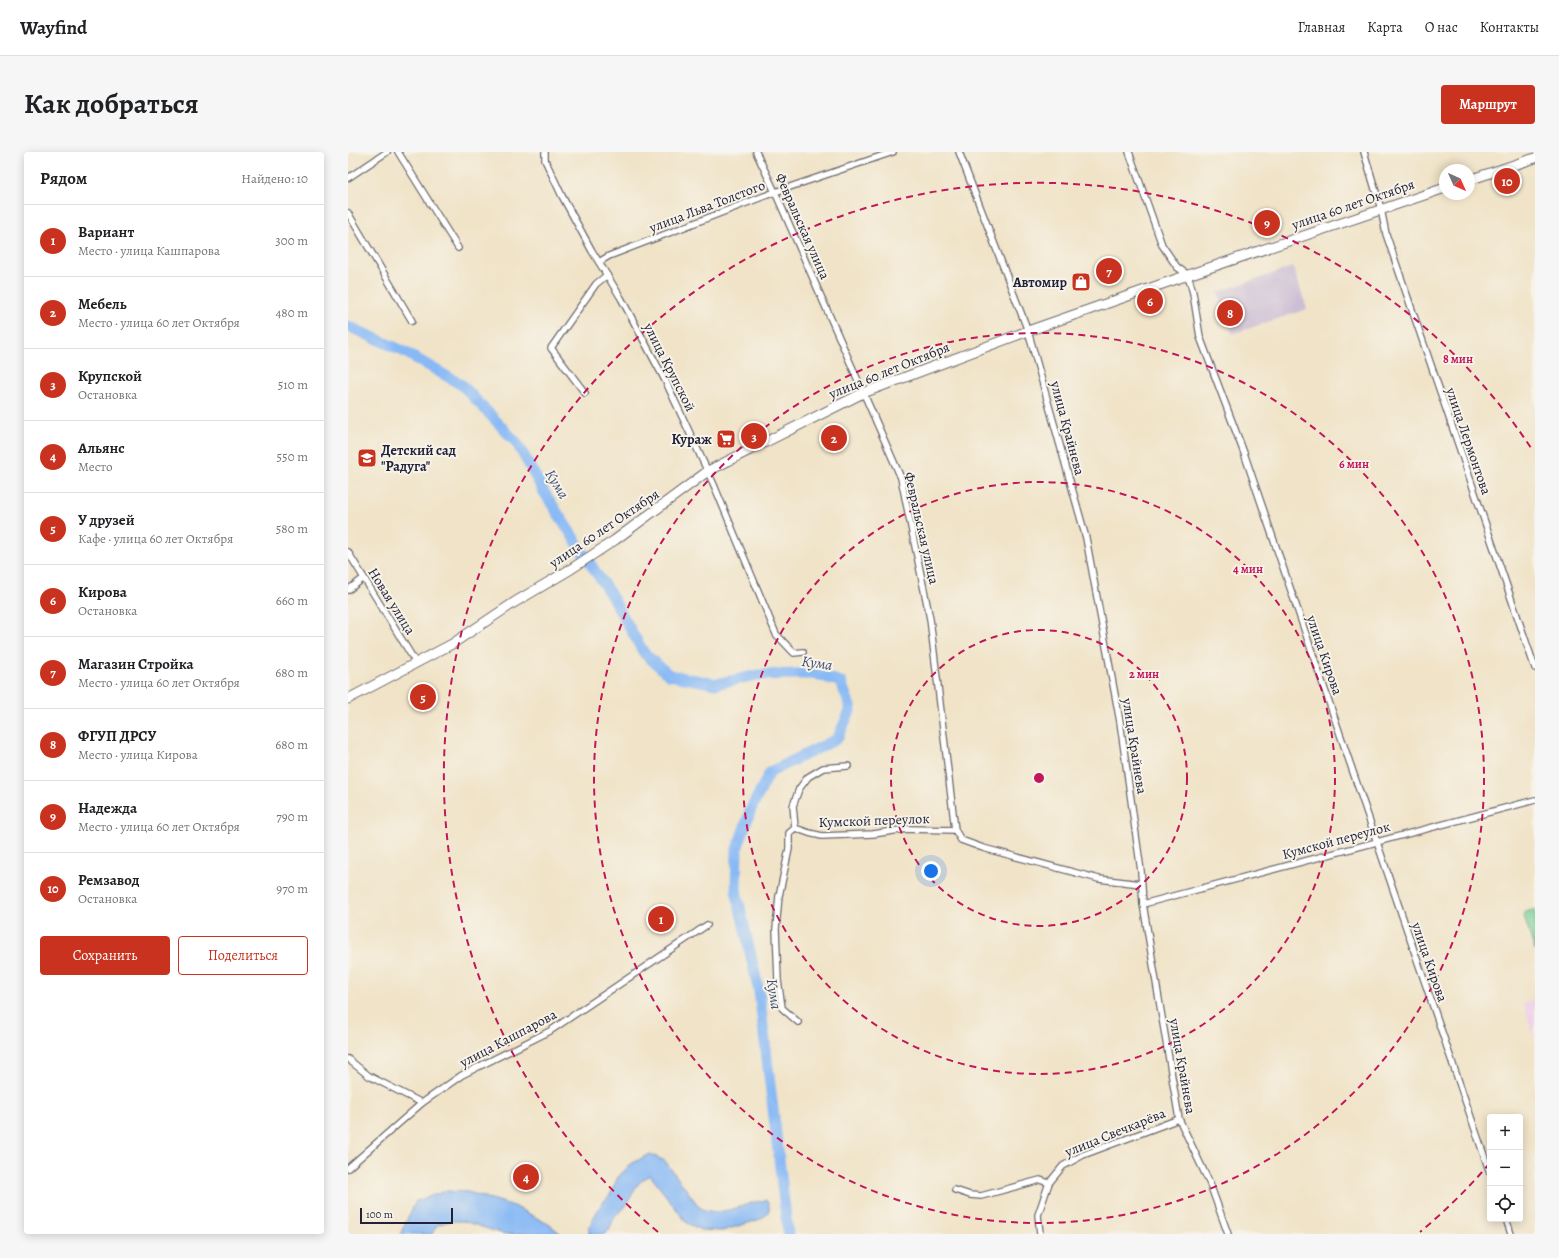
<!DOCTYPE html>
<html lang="ru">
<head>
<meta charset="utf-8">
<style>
	body { margin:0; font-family:Alegreya,serif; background:#f6f6f6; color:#202124 }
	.controls { position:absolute; right:12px; bottom:12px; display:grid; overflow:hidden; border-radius:4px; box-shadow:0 2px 10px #0003 }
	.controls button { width:36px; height:36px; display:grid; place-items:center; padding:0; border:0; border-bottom:1px solid #e0e0e0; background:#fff; color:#202124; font:20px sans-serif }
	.compass { position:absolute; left:1091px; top:12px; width:36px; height:36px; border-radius:50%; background:#fff; box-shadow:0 2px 10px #0003; rotate:135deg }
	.scale { position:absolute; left:12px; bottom:10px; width:93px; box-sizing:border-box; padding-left:4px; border:2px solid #22223b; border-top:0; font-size:11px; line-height:14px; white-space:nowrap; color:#22223b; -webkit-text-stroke:3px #f7f3e8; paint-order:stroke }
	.you { position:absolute; left:583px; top:719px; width:14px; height:14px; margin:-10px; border:3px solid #fff; border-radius:50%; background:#1a73e8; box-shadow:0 0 0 6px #1a73e833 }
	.badge { display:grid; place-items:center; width:26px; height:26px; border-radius:50%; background:#c8321e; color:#fff; font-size:13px; font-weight:700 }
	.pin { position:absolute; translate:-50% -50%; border:2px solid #fff; box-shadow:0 1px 4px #0006 }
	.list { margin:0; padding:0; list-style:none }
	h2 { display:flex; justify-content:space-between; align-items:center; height:52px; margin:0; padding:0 16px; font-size:17px }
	h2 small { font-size:13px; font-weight:400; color:#757577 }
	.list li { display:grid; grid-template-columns:26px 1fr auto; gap:12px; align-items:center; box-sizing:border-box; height:72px; padding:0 16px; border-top:1px solid #e0e0e0 }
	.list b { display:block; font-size:15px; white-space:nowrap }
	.list p { margin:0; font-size:13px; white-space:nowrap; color:#757577 }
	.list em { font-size:13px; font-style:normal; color:#757577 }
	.actions { display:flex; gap:8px; padding:12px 16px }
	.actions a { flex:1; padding:9px 0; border:1px solid #c8321e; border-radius:4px; text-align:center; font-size:14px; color:#c8321e }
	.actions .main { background:#c8321e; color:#fff }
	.icon { flex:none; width:22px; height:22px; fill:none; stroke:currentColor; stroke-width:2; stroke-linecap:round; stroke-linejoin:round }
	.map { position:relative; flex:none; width:1187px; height:1082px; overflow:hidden; border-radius:4px }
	header { display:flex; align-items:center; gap:24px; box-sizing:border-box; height:56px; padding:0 20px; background:#fff; border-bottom:1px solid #e0e0e0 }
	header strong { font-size:19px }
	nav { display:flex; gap:22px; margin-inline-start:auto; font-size:14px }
	.intro { display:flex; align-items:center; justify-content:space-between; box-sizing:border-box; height:96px; padding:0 24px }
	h1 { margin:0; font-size:28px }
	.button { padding:10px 18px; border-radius:4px; background:#c8321e; color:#fff; font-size:14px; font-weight:700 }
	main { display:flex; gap:24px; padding:0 24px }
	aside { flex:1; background:#fff; border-radius:4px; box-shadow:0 2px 10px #0003 }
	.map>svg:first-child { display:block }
	.built { fill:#eed0e8 }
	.industrial { fill:#ccbed4 }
	.green { fill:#78d197; stroke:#4d7a69 }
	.water { fill:#88b9f5; stroke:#556e98 }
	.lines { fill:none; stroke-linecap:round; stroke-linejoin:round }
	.river { stroke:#88b9f5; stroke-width:11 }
	.street-casing { stroke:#6a666c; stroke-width:8 }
	.primary-casing { stroke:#6a666c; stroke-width:11 }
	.street { stroke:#fff; stroke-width:5.5 }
	.primary { stroke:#fff; stroke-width:9 }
	.ring { fill:none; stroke:#c2185b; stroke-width:2; stroke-dasharray:7 5 }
	.labels { text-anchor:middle; stroke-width:4; stroke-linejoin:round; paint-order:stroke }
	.street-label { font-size:14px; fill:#22223b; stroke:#f7f3e8 }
	.poi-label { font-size:14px; font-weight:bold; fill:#22223b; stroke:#f7f3e8; text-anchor:end }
	.water-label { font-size:15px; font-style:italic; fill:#414f73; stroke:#f7f3e8 }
	.centre { fill:#c2185b; stroke:#f7f3e8; stroke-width:2 }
	.ring-label { font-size:12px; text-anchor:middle; font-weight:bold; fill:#c2185b; stroke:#f7f3e8; stroke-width:4; stroke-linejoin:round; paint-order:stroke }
</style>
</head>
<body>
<header>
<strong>Wayfind</strong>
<nav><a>Главная</a><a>Карта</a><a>О нас</a><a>Контакты</a></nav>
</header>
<div class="intro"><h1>Как добраться</h1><a class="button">Маршрут</a></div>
<main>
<aside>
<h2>Рядом<small>Найдено: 10</small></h2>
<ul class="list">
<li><span class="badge">1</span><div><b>Вариант</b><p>Место · улица Кашпарова</p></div><em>300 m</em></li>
<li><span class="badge">2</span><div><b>Мебель</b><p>Место · улица 60 лет Октября</p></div><em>480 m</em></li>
<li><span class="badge">3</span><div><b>Крупской</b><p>Остановка</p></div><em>510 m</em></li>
<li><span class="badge">4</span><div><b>Альянс</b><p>Место</p></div><em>550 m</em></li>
<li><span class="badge">5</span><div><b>У друзей</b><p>Кафе · улица 60 лет Октября</p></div><em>580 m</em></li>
<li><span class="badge">6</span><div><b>Кирова</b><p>Остановка</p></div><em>660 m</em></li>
<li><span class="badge">7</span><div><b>Магазин Стройка</b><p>Место · улица 60 лет Октября</p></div><em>680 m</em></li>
<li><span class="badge">8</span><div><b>ФГУП ДРСУ</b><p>Место · улица Кирова</p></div><em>680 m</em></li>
<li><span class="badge">9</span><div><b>Надежда</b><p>Место · улица 60 лет Октября</p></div><em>790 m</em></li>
<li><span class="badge">10</span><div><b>Ремзавод</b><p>Остановка</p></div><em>970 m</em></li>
</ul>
<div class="actions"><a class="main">Сохранить</a><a>Поделиться</a></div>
</aside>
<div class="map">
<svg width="1187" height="1082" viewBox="0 0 1187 1082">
	<rect width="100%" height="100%" fill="#f7f3e8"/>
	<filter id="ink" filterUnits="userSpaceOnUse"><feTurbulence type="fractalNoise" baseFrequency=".025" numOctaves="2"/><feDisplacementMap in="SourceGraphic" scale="8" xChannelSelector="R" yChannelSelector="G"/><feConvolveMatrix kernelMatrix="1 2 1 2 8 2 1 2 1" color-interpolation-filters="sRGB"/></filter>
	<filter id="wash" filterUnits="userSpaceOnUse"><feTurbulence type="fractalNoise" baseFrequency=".012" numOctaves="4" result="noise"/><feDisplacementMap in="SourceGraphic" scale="16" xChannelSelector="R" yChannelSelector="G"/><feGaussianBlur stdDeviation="0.9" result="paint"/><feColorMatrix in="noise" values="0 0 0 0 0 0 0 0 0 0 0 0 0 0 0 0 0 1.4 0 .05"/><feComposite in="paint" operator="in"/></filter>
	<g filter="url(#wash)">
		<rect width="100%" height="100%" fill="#f0e3c7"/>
		<path class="built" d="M1187 847V887L1175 851Z"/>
		<path class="industrial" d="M945 115 959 157 884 182 870 140Z"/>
		<path class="green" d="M1187 757V799L1175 761Z"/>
		<g class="water">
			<path d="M302 1002 317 1009 352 1056C373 1067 396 1050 418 1048 424 1056 421 1061 413 1067L374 1079 353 1078 339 1071 302 1023C283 1034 288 1040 277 1055 275 1058 271 1060 268 1064 263 1070 264 1076 257 1082H241V1077L245 1067 254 1051 262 1043 270 1025 283 1012Z"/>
			<path d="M98 1039 120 1040 166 1054 202 1073 213 1082H156L115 1069H102L89 1073 84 1082H53L54 1078 68 1049Z"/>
		</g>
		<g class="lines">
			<path class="river" d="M0 174 55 199 114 233 169 291 196 340 264 445 296 501 321 523 368 532 409 523 449 522H467L493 530 503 557 489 587 422 620 403 657 389 697 388 738 411 840 440 1082"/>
		</g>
	</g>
	<g filter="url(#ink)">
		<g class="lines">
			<defs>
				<g id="street">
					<path d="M50 0 110 96"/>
					<path d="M197 0V8L214 44 244 99 273 146 318 230 366 333 428 482 446 501 455 500"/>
					<path d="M408 0 427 40 553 326 582 467 607 678 613 688 635 696 751 727 793 732"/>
					<path d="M611 0 680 179 738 386 772 570 793 719 795 752 831 967 862 1032 880 1082"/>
					<path d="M781 0 814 93 829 115 840 123 845 141 852 185 896 301 1142 1021"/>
					<path d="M1016 0 1033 57 1038 82 1187 516"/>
					<path d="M0 26 39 0"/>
					<path d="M0 61 64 169"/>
					<path d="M251 110 261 104 427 40 545 0"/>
					<path d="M237 241 203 196 248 132 259 123"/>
					<path d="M0 400 68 511"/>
					<path d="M0 438 16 426"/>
					<path d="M447 676 461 681 474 684 525 682 559 677 607 678"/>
					<path d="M795 752 1187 648"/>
					<path d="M450 870 434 856 430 828 428 777 431 744 441 697V681L447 676 445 654 451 637 460 625 475 616 500 614"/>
					<path d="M0 907 21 924 74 951"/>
					<path d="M0 1016 74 951 114 923 202 879 359 773"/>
					<path d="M607 1038 622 1043 633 1044 692 1028 701 1031"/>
					<path d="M1158 1067 1163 1082"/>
					<path d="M692 1082 690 1063 701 1031 715 1014 735 1003 831 967"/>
				</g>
				<g id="primary">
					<path d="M1121 28 1187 6"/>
					<path d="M0 547 104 492 167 450 223 417 267 388 360 319 515 241 680 179 840 123 1097 36"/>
				</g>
			</defs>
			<use href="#street" class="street-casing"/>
			<use href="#primary" class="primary-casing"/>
			<use href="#street" class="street"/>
			<use href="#primary" class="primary"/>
		</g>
	</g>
	<g class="ring">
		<circle cx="691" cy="626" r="148"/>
		<circle cx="691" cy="626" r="296"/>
		<circle cx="691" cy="626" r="445"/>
		<path d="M1142 1011A593 593 0 0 1 1072 1080M310 1080A593 593 0 1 1 1185 299"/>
	</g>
	<defs>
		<symbol id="shop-square" viewBox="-11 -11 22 22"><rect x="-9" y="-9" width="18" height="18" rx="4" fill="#c8321e" stroke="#f7f3e8"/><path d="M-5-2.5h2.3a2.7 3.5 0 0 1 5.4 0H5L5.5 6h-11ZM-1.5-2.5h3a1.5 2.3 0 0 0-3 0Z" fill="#fff"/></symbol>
		<symbol id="supermarket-square" viewBox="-11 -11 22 22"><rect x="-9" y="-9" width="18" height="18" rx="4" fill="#c8321e" stroke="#f7f3e8"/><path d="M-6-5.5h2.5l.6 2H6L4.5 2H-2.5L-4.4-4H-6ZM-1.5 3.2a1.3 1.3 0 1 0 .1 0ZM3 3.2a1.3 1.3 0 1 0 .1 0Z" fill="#fff"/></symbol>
		<symbol id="school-square" viewBox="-11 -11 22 22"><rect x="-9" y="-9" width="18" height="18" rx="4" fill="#c8321e" stroke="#f7f3e8"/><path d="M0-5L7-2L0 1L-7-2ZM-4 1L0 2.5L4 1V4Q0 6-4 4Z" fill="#fff"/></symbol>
	</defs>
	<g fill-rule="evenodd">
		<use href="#shop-square" x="722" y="119" width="22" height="22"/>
		<use href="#supermarket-square" x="367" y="276" width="22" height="22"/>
		<use href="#school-square" x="8" y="295" width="22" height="22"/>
	</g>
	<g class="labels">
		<g class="street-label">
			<text transform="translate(1005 52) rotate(-19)" y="5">улица 60 лет Октября</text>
			<text transform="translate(359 54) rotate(-21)" y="5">улица Льва Толстого</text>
			<text transform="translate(455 74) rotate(66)" y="5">Февральская улица</text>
			<text transform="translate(322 215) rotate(63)" y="5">улица Крупской</text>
			<text transform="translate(541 218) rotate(-22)" y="5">улица 60 лет Октября</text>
			<text transform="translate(720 276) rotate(75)" y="5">улица Крайнева</text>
			<text transform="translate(1121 289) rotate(71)" y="5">улица Лермонтова</text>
			<text transform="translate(256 376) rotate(-34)" y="5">улица 60 лет Октября</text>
			<text transform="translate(574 376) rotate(77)" y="5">Февральская улица</text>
			<text transform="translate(44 449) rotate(58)" y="5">Новая улица</text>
			<text transform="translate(977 503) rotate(71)" y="5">улица Кирова</text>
			<text transform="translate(787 594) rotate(81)" y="5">улица Крайнева</text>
			<text transform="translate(526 668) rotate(-2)" y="5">Кумской переулок</text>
			<text transform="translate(988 688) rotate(-15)" y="5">Кумской переулок</text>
			<text transform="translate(1082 810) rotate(71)" y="5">улица Кирова</text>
			<text transform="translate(160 886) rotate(-28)" y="5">улица Кашпарова</text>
			<text transform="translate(835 914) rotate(80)" y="5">улица Крайнева</text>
			<text transform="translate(767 980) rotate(-22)" y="5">улица Свечкарёва</text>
		</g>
		<g class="poi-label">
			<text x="719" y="135">Автомир</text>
			<text x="364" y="292">Кураж</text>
			<text x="33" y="303" text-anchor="start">Детский сад<tspan x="33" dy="16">"Радуга"</tspan></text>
		</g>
		<g class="water-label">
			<text transform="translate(209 332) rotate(59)" y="5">Кума</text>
			<text transform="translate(469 511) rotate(8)" y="5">Кума</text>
			<text transform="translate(426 842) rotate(81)" y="5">Кума</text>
		</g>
	</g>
	<circle cx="691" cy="626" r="6" class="centre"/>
	<g class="ring-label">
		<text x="1110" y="211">8 мин</text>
		<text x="1006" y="316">6 мин</text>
		<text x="900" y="421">4 мин</text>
		<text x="796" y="526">2 мин</text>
	</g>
</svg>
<div class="controls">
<button>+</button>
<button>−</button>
<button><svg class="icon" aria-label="locate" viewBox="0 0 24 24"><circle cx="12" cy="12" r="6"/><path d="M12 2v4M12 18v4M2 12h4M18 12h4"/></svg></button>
</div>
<svg class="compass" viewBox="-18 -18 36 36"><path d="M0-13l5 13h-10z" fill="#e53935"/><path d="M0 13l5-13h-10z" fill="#757577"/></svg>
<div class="scale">100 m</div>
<div class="you"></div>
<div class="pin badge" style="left:313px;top:767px">1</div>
<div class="pin badge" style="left:486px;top:286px">2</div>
<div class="pin badge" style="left:406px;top:284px">3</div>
<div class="pin badge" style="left:178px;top:1025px">4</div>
<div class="pin badge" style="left:75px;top:545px">5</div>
<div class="pin badge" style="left:802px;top:149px">6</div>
<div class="pin badge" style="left:761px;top:119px">7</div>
<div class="pin badge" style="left:882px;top:161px">8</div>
<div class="pin badge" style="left:919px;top:71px">9</div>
<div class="pin badge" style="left:1159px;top:29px">10</div>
</div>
</main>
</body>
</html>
